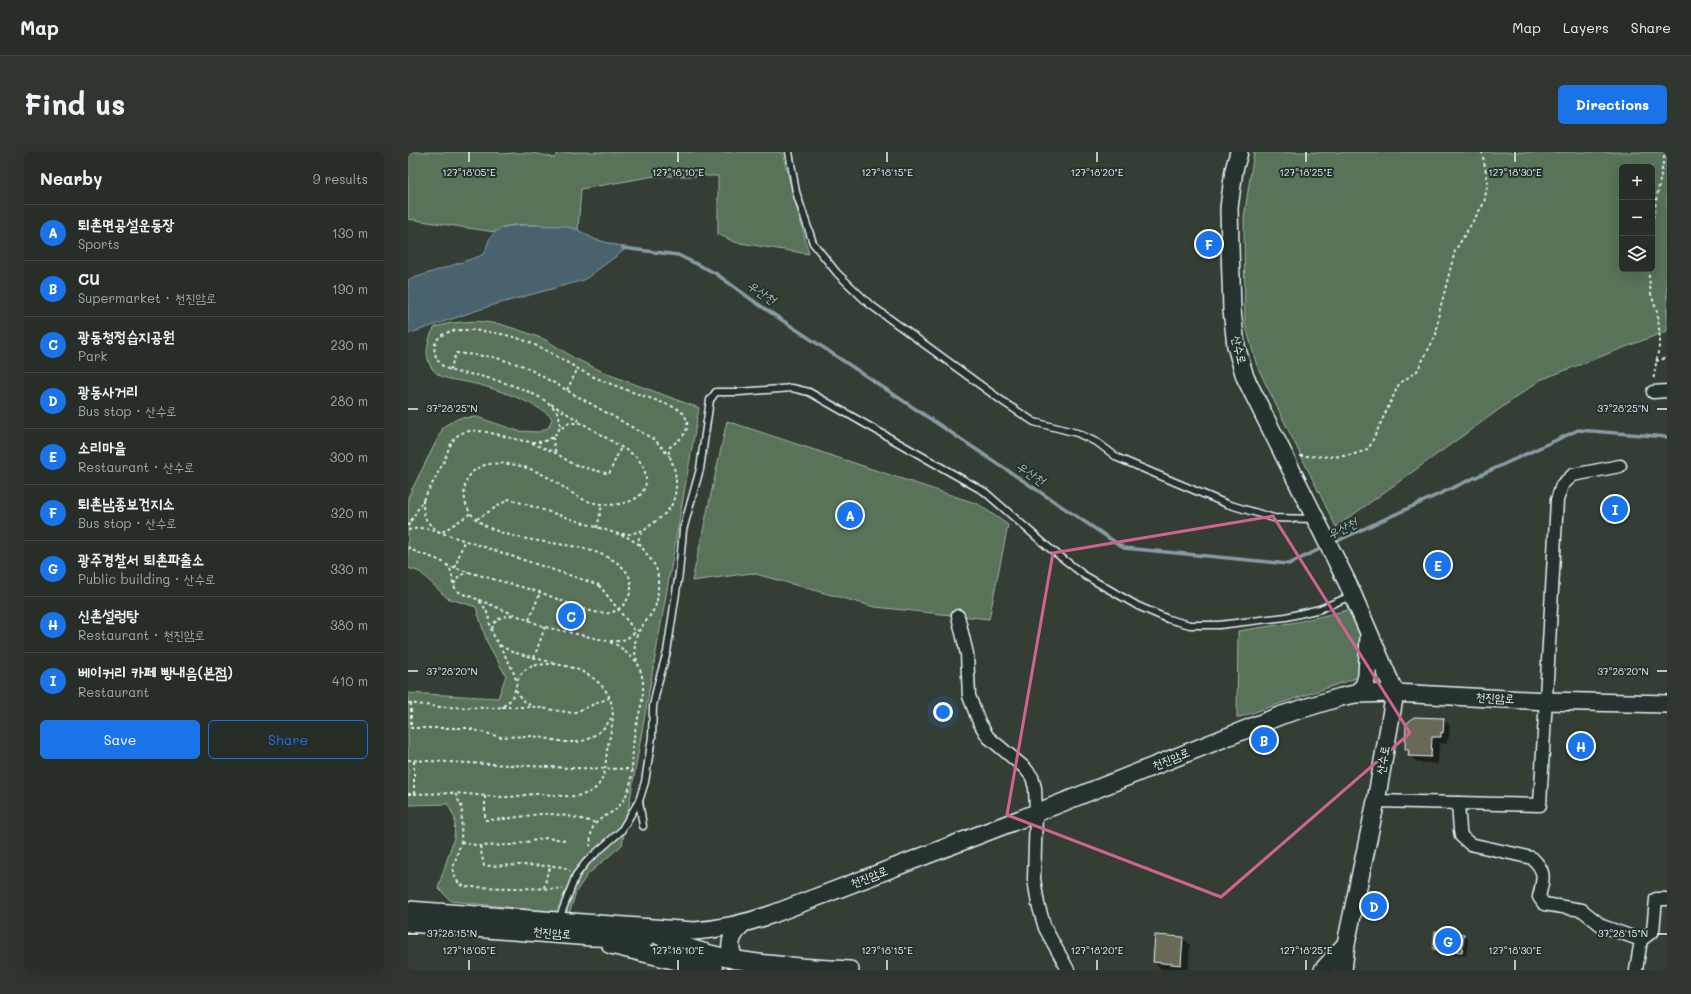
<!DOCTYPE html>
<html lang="en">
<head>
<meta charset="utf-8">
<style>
	body { margin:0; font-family:Mali,"Poor Story",sans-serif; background:#2f3630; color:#f1f3f6 }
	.controls { position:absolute; right:12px; top:12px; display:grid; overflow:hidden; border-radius:6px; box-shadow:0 4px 16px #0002 }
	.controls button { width:36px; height:36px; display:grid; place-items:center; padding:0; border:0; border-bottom:1px solid #434a45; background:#272e28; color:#f1f3f6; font:20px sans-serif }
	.you { position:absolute; left:535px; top:560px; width:14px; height:14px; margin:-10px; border:3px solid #fff; border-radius:50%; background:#1a73e8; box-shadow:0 0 0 6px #1a73e833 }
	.badge { display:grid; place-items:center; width:26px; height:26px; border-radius:50%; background:#1a73e8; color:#fff; font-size:13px; font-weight:700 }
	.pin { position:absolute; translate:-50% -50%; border:2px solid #fff; box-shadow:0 1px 4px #0006 }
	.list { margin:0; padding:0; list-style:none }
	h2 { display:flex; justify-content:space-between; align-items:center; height:52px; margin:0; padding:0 16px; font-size:17px }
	h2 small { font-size:13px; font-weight:400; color:#a4a8a8 }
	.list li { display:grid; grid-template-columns:26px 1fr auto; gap:12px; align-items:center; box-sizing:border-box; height:56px; padding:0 16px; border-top:1px solid #434a45 }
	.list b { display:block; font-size:15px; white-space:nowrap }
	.list p { margin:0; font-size:13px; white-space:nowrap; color:#a4a8a8 }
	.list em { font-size:13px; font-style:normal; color:#a4a8a8 }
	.actions { display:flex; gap:8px; padding:12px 16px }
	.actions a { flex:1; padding:9px 0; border:1px solid #1a73e8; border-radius:6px; text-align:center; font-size:14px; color:#1a73e8 }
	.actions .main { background:#1a73e8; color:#fff }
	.icon { flex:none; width:22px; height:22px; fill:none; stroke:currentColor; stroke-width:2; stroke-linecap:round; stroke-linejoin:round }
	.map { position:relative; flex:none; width:1259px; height:818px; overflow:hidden; border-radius:6px }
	header { display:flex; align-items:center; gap:24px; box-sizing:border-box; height:56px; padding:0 20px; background:#272e28; border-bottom:1px solid #434a45 }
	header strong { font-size:19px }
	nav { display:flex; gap:22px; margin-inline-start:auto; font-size:14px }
	.intro { display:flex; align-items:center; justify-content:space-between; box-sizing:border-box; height:96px; padding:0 24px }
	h1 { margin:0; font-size:28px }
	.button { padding:10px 18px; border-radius:6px; background:#1a73e8; color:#fff; font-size:14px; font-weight:700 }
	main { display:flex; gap:24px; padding:0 24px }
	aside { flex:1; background:#272e28; border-radius:6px; box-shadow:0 4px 16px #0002 }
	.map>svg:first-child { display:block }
	.green { fill:#59735a; stroke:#a0b2a9; fill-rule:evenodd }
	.water { fill:#49646e; stroke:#899ca5 }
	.shadow { fill:#0007 }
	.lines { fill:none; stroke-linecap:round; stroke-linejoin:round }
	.stream { stroke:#899ca5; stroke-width:3.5 }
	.building { fill:#6a6954; stroke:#e8f1f8 }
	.lane-casing { stroke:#e8f1f8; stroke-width:9 }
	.street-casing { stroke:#e8f1f8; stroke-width:15 }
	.secondary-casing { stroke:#e8f1f8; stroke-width:20 }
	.path { stroke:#e8f1f8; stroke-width:2; stroke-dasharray:3 3; stroke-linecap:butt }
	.lane { stroke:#26332d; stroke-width:6 }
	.street { stroke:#26332d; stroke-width:12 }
	.secondary { stroke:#26332d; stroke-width:17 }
	.path-bridge { stroke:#e8f1f8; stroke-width:2; stroke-dasharray:3 3; stroke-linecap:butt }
	.marked { fill:none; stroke:#cf6492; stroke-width:3; stroke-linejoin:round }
	.ticks { fill:none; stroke:#e8f1f8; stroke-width:1.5 }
	.labels { text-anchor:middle; stroke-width:4; stroke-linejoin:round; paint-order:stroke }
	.street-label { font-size:12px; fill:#e8f1f8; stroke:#26332d }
	.water-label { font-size:13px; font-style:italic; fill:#a8b9c1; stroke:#26332d }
	.ticks-label { font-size:10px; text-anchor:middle; fill:#e8f1f8; stroke:#26332d; stroke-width:4; stroke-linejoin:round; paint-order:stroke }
</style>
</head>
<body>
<header>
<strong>Map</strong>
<nav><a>Map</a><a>Layers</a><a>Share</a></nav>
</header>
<div class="intro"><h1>Find us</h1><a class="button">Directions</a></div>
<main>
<aside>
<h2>Nearby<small>9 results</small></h2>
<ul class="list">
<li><span class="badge">A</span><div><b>퇴촌면공설운동장</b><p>Sports</p></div><em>130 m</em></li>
<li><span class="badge">B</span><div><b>CU</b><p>Supermarket · 천진암로</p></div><em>190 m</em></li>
<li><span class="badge">C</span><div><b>광동청정습지공원</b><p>Park</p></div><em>230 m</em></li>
<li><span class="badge">D</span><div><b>광동사거리</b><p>Bus stop · 산수로</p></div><em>280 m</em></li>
<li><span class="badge">E</span><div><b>소리마을</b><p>Restaurant · 산수로</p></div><em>300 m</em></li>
<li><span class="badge">F</span><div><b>퇴촌남종보건지소</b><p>Bus stop · 산수로</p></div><em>320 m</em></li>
<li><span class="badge">G</span><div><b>광주경찰서 퇴촌파출소</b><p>Public building · 산수로</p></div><em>330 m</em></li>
<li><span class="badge">H</span><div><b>신촌설렁탕</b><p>Restaurant · 천진암로</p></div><em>380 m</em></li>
<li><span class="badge">I</span><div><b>베이커리 카페 빵내음(본점)</b><p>Restaurant</p></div><em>410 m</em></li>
</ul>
<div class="actions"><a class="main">Save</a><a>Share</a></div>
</aside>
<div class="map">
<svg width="1259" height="818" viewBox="0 0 1259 818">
	<rect width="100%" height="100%" fill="#343e35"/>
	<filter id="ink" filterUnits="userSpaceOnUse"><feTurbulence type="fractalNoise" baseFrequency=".025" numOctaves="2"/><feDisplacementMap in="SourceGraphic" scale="8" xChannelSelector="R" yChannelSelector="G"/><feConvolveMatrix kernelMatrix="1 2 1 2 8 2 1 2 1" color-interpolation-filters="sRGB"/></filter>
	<g filter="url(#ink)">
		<g class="green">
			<path d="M0 0H90L93 2C111 0 129 0 146 6L151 0H374L401 102 326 90 310 82V24H247L173 37 170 78C155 74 109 70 95 75 92 76 89 79 87 80L0 67Z"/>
			<path d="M846 0H1259V179L1132 228 928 375 849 214 837 171 836 65ZM1214 15H1244V117H1214Z"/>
			<path d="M68 169 92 172 117 180 138 188 166 206 202 223 291 256 214 693 179 723 168 740 161 762 43 749 30 736 46 686 47 667 40 652 0 653V541L90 546 98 524 79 490 68 455 39 446 12 420 0 416V345L36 274 51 266 69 265 110 279 131 280 141 275 144 266C128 250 86 236 63 231 54 229 41 228 33 224 14 214 17 190 27 175L43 171Z"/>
			<path d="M319 269 570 352 600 373 581 467 467 455 344 421 284 429Z"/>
			<path d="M940 458 953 483 951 525 829 566 830 479 889 470Z"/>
		</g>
		<path class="water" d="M117 73 157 74 170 78 186 87 219 96 176 128 82 154 0 182V128L72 104C81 98 77 96 81 88 89 73 103 74 117 73Z"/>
		<g class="shadow">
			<path d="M1035 567 1042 574 1041 587H1039V592L1031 591 1030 612 1008 610 998 598Z"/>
			<path d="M1055 783 1060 787 1058 804 1030 801 1026 796Z"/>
			<path d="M748 784 775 786 782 793 780 818 753 817 746 810Z"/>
		</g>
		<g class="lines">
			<g class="stream">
				<path d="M215 96 270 103 307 121 347 150 716 396 881 412 916 395"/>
				<path d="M925 391 1170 278 1259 285"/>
			</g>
		</g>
		<g class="building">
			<path d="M1006 565 1036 566 1035 581 1033 580V585H1024L1023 605 1000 604 1001 598H997L998 572Z"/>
			<path d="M1027 779 1056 782 1054 800 1025 797Z"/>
			<path d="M747 783 775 785 773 813 745 810Z"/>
		</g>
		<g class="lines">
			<defs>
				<g id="lane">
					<path d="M381 0 388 40 405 91 429 121 460 151 597 251 626 270 669 281 690 291 710 306 819 352 866 366 906 367"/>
					<path d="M231 649 235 674"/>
					<path d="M151 767 168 723 179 709 213 679 231 649 237 630 244 585 245 554 250 531 259 500 271 421 275 378 292 317 302 248 308 240H331L384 236 401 240 577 340 640 395 676 423 730 454 760 467 782 473H811L878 465 912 457 943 444"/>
				</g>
				<g id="street">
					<path d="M1245 240 1259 239"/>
					<path d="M550 464 559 502 561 544 571 570 580 585 617 616 624 625 627 636 628 661 626 727 630 752 637 776 660 818"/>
					<path d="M968 649 1132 653 1149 348 1154 333 1165 323 1212 314"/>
					<path d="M1050 651 1052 678 1053 684 1062 692 1124 706C1139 720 1135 727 1131 745L1136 752 1174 758 1194 774 1233 788"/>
					<path d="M1228 818 1233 788 1245 779 1248 747H1259"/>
				</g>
				<g id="secondary">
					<path d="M831 0 826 18 821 56 822 95 824 158 828 194 837 225 940 432 987 541 968 649 938 792 935 818"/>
					<path d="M947 542 956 534 959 524 961 484"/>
					<path d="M0 758 286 779C314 777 339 771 365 762L628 661 874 563 933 545 947 542 987 541 1139 549 1259 552"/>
					<path d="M0 771 183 785 238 786"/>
					<path d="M238 777C300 812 372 814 442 818"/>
					<path d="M203 793 306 818"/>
					<path d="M327 808C319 794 323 784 333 773"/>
					<path d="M915 818 938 792"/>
				</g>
			</defs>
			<use href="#lane" class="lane-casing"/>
			<use href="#street" class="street-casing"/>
			<use href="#secondary" class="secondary-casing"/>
			<g class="path">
				<path d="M1244 72 1257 0"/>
				<path d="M1240 117 1243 142 1250 163 1252 189 1245 229"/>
				<path d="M1248 209 1259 206"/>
				<path d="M42 218 48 201 85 205 116 214 245 287 251 292 261 304"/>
				<path d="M159 238 170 216"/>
				<path d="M143 252 173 270"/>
				<path d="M145 285 146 296 148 300"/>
				<path d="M124 291 148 301 163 311 174 315 201 322 213 295"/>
				<path d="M892 304C915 304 941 308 961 296L991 232 1009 219 1028 183 1031 161 1047 99 1076 51 1080 30 1074 0"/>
				<path d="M15 348C15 366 17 370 33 381L63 361"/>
				<path d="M69 367 101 347 210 382H222L236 378"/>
				<path d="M0 374C11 355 23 335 33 315 38 306 41 291 49 284 74 264 130 310 150 279 153 275 152 269 151 264 143 243 93 229 72 224 60 221 45 222 35 214 25 206 22 189 36 182 43 178 53 178 61 178 79 179 98 182 115 188 140 197 162 214 186 225 213 237 241 245 268 256 280 262 283 275 274 285 270 289 265 292 261 296 260 303 264 309 266 316 269 327 269 341 264 352 258 366 233 376 231 386 229 394 247 409 249 419 250 423 250 428 250 431 250 440 250 448 247 455 241 469 228 476 227 492 225 507 235 518 235 533 236 551 228 568 226 586 224 600 225 614 223 628 222 637 216 649 210 655 204 662 194 664 188 671 182 677 183 687 182 694"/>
				<path d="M189 376 194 353"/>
				<path d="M0 378 12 376 22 377 191 433"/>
				<path d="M213 383 219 385 232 393"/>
				<path d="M0 395C11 404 28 404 39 413 47 421 42 432 49 438 54 444 65 443 71 449 84 462 79 471 86 484 94 500 104 512 108 528"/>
				<path d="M38 413C69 423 100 431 131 440 149 446 185 464 201 461 211 459 217 453 221 444 234 410 181 396 157 393 128 388 63 384 57 348 56 341 56 334 59 328 63 319 72 313 82 312 105 309 127 317 146 329 162 339 173 350 193 352 204 354 222 352 231 344 244 332 237 312 226 303L174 271H161L151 278"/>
				<path d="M47 416 56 389"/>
				<path d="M46 432 51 424 61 420"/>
				<path d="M71 448 137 475 200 489H213L221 485 230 478"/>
				<path d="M121 468 132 441"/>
				<path d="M84 477C87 465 96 464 107 463"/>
				<path d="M202 490 211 494 229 510"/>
				<path d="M92 493 104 500 146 511"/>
				<path d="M126 506 137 475"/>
				<path d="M108 538 112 545 118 551 126 555 165 561 201 546"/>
				<path d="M0 551 32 555 89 556C120 548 94 514 138 512 164 511 199 526 204 554 207 568 201 586 199 599 197 613 198 629 185 638 169 649 146 642 129 642 118 642 108 645 98 645 81 645 64 642 47 641"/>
				<path d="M3 551V576H59L92 585 125 584 157 590H168L179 588 190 581 198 574 203 566"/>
				<path d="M94 555H124"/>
				<path d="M0 608 163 616"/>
				<path d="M0 642 47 641 54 656 53 690 45 716 47 725 51 732 59 735 155 737"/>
				<path d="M6 642V609"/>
				<path d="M77 644V668C96 668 114 664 133 662 151 661 170 666 188 671"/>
				<path d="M53 690 72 694 104 693 138 686 157 688"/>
				<path d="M72 694 76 714 114 713 145 714"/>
				<path d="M136 736 140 719 145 714 156 715 162 719"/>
			</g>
			<use href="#lane" class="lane"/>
			<use href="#street" class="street"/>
			<use href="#secondary" class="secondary"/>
			<g class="path-bridge">
				<path d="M191 433 228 480"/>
				<path d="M163 616 224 617"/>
			</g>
		</g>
	</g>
	<path class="marked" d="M865 364 1002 581 813 745 599 663 645 401Z"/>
	<path class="ticks" d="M61 0V10M270 0V10M479 0V10M689 0V10M898 0V10M1107 0V10M0 257H10M1249 257H1259M0 519H10M1249 519H1259M0 782H10M1249 782H1259M61 808V818M270 808V818M479 808V818M689 808V818M898 808V818M1107 808V818"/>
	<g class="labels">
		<g class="street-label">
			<text transform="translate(831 198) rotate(77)" y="4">산수로</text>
			<text transform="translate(1087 546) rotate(3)" y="4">천진암로</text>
			<text transform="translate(763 607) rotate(-22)" y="4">천진암로</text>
			<text transform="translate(975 608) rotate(-80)" y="4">산수로</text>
			<text transform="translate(461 725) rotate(-21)" y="4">천진암로</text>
			<text transform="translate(144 781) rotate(5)" y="4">천진암로</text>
		</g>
		<g class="water-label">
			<text transform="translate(354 140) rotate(34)" y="5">우산천</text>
			<text transform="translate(623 321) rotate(34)" y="5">우산천</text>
			<text transform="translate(934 376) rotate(-25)" y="5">우산천</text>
		</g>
	</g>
	<g class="ticks-label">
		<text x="61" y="24">127°18'05"E</text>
		<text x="270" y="24">127°18'10"E</text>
		<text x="479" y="24">127°18'15"E</text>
		<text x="689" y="24">127°18'20"E</text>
		<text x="898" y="24">127°18'25"E</text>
		<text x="1107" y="24">127°18'30"E</text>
		<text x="44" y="260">37°28'25"N</text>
		<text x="1215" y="260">37°28'25"N</text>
		<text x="44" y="523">37°28'20"N</text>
		<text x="1215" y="523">37°28'20"N</text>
		<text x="44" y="785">37°28'15"N</text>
		<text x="1215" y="785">37°28'15"N</text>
		<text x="61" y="802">127°18'05"E</text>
		<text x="270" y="802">127°18'10"E</text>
		<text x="479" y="802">127°18'15"E</text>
		<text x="689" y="802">127°18'20"E</text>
		<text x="898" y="802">127°18'25"E</text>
		<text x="1107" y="802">127°18'30"E</text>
	</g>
</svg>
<div class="controls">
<button>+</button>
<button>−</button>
<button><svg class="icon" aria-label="layers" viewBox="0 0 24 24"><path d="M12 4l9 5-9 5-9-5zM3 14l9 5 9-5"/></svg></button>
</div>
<div class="you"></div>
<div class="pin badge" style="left:442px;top:363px">A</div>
<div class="pin badge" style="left:856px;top:588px">B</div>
<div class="pin badge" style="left:163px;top:464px">C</div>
<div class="pin badge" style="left:966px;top:754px">D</div>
<div class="pin badge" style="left:1030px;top:413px">E</div>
<div class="pin badge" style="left:801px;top:92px">F</div>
<div class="pin badge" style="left:1040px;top:789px">G</div>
<div class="pin badge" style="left:1173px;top:594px">H</div>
<div class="pin badge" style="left:1207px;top:357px">I</div>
</div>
</main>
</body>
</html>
